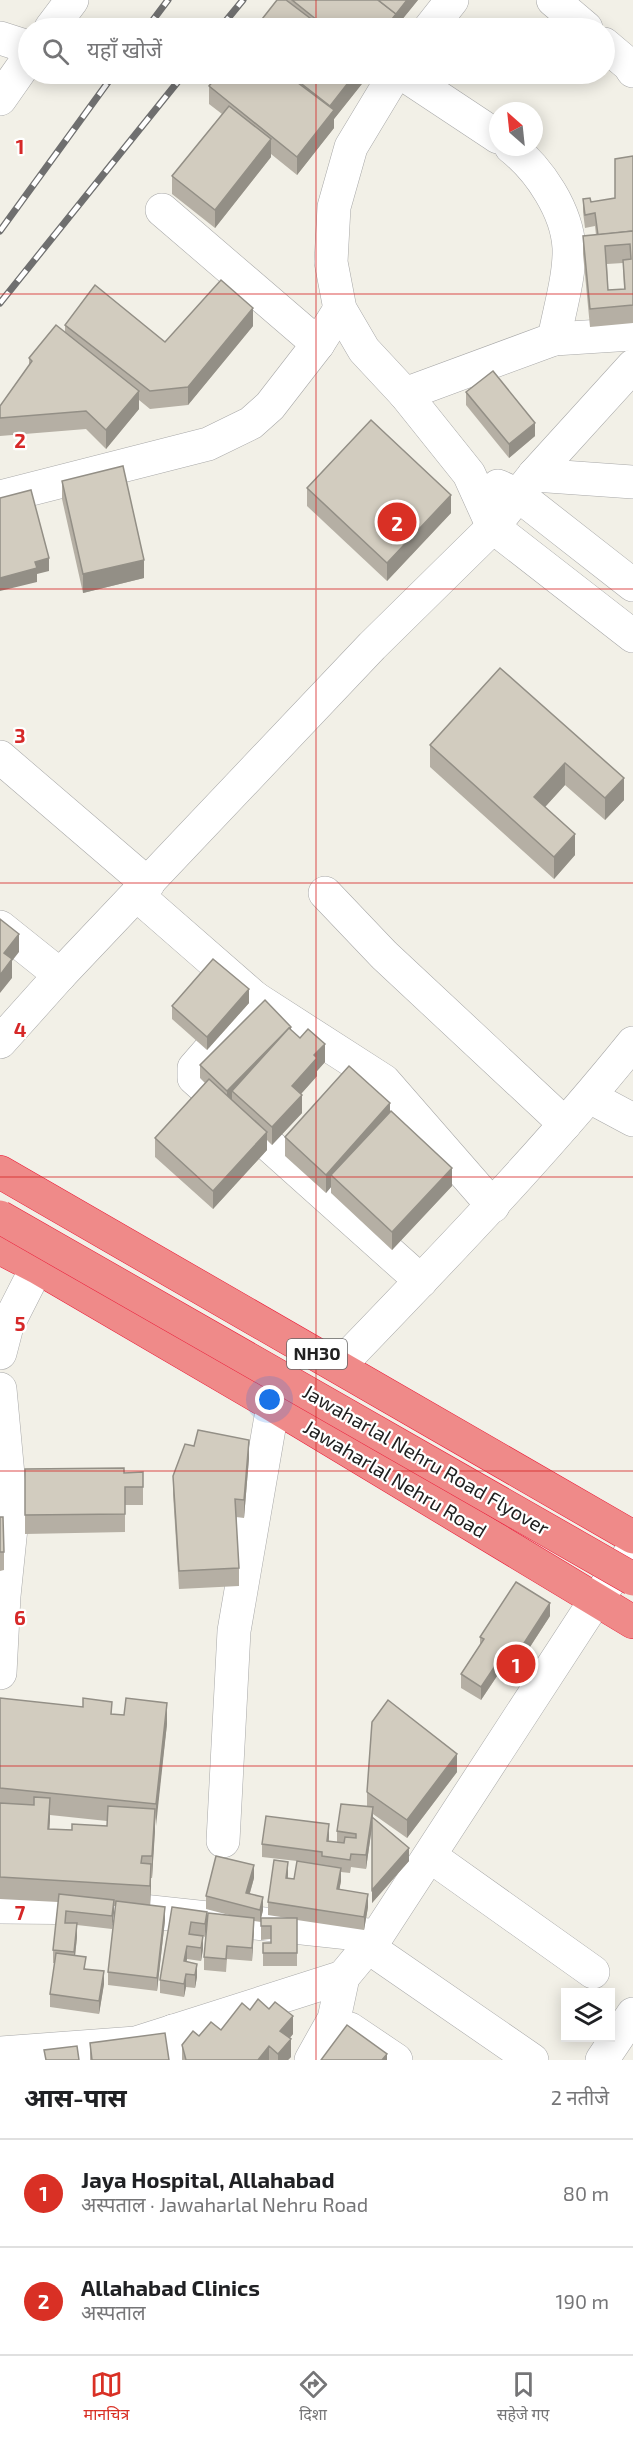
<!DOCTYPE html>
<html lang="hi">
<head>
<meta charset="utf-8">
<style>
	body { margin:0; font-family:"Exo 2","Noto Sans Devanagari",sans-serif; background:#f6f6f6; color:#202124 }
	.controls { position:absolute; right:18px; bottom:18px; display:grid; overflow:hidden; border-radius:0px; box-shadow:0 3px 15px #0003 }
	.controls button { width:54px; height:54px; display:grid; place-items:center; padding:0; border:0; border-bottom:2px solid #e0e0e0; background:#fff; color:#202124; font:30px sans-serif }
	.compass { position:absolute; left:489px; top:102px; width:54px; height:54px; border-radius:50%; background:#fff; box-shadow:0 3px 15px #0003; rotate:333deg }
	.you { position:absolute; left:270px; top:1400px; width:21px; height:21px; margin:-15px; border:4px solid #fff; border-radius:50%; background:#1a73e8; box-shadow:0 0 0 9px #1a73e833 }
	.badge { display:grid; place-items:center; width:39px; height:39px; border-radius:50%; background:#d93025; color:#fff; font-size:20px; font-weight:700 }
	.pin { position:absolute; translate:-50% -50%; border:3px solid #fff; box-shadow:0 2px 6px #0006 }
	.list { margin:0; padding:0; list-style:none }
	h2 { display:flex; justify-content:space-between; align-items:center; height:78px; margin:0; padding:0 24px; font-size:26px }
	h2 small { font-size:20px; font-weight:400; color:#757577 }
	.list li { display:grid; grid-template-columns:39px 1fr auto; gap:18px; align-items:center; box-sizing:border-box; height:108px; padding:0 24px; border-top:2px solid #e0e0e0 }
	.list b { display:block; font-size:22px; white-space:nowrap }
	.list p { margin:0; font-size:20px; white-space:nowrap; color:#757577 }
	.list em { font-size:20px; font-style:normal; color:#757577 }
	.icon { flex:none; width:33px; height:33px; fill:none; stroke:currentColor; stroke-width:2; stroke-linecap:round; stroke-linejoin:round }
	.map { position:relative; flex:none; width:633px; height:2060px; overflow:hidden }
	.search { position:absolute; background:#fff; box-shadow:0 3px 15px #0003; left:18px; right:18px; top:18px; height:66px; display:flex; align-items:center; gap:15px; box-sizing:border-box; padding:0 21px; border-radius:33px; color:#757577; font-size:22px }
	.sheet { height:294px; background:#fff }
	nav { display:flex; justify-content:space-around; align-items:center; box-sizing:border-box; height:84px; border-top:2px solid #e0e0e0; background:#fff; font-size:16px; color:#757577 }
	nav a { display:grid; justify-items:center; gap:3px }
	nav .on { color:#d93025 }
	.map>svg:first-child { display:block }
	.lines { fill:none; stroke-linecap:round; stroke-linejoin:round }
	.minor-casing { stroke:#a8a8a8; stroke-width:34 }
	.highway-casing { stroke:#eb1937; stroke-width:34 }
	.minor { stroke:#fff; stroke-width:33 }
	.highway { stroke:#ef8a89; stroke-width:33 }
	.rail-casing { stroke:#6f6f6f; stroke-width:7 }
	.rail { stroke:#fff; stroke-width:4.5; stroke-dasharray:14; stroke-linecap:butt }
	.highway-bridge-casing { stroke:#eb1937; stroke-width:34; stroke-linecap:butt }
	.highway-bridge { stroke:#ef8a89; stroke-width:33 }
	.wall { fill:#b5afa4; fill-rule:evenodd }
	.shaded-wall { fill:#938f86 }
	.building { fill:#d2ccbf; stroke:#938f86; stroke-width:1.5; fill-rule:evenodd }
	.grid { fill:none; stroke:#d62828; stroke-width:1.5; stroke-opacity:0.55 }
	.labels { text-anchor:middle; stroke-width:4.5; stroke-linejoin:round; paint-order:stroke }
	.shield { fill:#fff; stroke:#646464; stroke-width:1.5 }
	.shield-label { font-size:18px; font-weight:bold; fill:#212121 }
	.street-label { font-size:20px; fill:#212121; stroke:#fff }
	.grid-label { font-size:20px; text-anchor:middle; font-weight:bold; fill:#d62828; stroke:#fff; stroke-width:4.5; stroke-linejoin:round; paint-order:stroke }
</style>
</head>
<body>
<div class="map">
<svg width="633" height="2060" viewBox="0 0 633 2060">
	<rect width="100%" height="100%" fill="#f2f0e7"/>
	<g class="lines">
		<defs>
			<g id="minor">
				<path d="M553 0 586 28"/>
				<path d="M51 28 72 0"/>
				<path d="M430 28 452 0"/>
				<path d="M0 38 28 47"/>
				<path d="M604 44 629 65 633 71"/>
				<path d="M395 74 351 147 334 207 331 262 340 309 364 350 405 394 469 474 493 527 633 636"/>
				<path d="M403 74 498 137"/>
				<path d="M0 99 28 59"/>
				<path d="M162 210 318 344"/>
				<path d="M554 339 633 334"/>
				<path d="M405 394 554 339C559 312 570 276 569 248 567 211 540 170 511 147"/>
				<path d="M534 475 633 482"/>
				<path d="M498 486 518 495 633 585"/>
				<path d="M0 497 208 444 251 423 270 406 318 344 340 309"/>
				<path d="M0 757 148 884"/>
				<path d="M325 893 384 955 565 1124"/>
				<path d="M137 895 255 998 384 1081 493 1206"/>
				<path d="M0 927 60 975"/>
				<path d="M255 998 194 1068V1078L421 1281"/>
				<path d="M0 1042 60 975 372 646 493 527 534 475 633 366"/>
				<path d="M590 1097 633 1120"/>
				<path d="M0 1353 7 1326 37 1267"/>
				<path d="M339 1366C440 1261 541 1157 633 1043"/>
				<path d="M0 1389 12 1518 4 1596 0 1673"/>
				<path d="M223 1841 234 1631 273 1405"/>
				<path d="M430 1856 593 1972"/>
				<path d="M0 1907 114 1908 377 1936"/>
				<path d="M368 1947 532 2060"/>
				<path d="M350 2029 396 2060"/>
				<path d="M173 2031 179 2060"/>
				<path d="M0 2053 136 2043 343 1977"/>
				<path d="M311 2060 334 2019 343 1977 377 1936 595 1601 633 1550"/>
				<path d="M602 2060 633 2014"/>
			</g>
			<g id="highway">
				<path d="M0 1172 633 1537"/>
				<path d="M0 1248 37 1267 273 1405 633 1622"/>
			</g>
		</defs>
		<use href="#minor" class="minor-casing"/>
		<use href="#highway" class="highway-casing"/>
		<use href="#minor" class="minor"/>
		<use href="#highway" class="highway"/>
		<defs>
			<g id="rail">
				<path d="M147 28 168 0"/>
				<path d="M220 28 243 0"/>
				<path d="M0 231 114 74"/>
				<path d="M0 303 184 74"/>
			</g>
		</defs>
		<use href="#rail" class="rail-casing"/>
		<use href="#rail" class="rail"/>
		<defs>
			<path id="highway-bridge" d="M0 1217 633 1579"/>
		</defs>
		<use href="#highway-bridge" class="highway-bridge-casing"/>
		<use href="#highway-bridge" class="highway-bridge"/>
	</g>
	<g class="wall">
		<path d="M277 0H418L396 27V28H255Z"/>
		<path d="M219 74H365V80L334 119V128L297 175 271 154V157L215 228 172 194V176L222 114 209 104V86Z"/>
		<path d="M633 156V323L590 327 583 254V236L596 235 595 226 585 228 583 212V199L591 202 615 198ZM623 263 624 289 608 290 607 264Z"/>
		<path d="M65 325 165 342 253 326 188 405 150 409 139 400V409L106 449 86 429 0 436V418L29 366V358L65 331Z"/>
		<path d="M466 392 535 436 509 458 466 405Z"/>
		<path d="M62 481 144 578 83 593 62 499Z"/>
		<path d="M307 488 451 513 387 581 307 506Z"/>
		<path d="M500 668 624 800 605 820 565 785 545 807 575 855 554 879 430 767V745Z"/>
		<path d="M249 1003 207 1050 172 1019V1006Z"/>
		<path d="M291 1030 325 1062 317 1071V1076L301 1094 302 1113 272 1145 267 1140V1150L213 1209 155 1157V1138L205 1083 200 1078V1065Z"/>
		<path d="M390 1112 452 1186 392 1250 331 1193V1187L326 1193 285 1156V1137Z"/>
		<path d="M249 1458 244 1518 236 1517 239 1568V1586L179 1589 173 1494V1476Z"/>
		<path d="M25 1469 124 1473 143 1472V1505H125V1532L25 1534Z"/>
		<path d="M0 1517 4 1552V1570L0 1571Z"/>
		<path d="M550 1616 515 1670 505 1664 481 1700 461 1688V1674L480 1645V1637Z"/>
		<path d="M0 1698 112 1714 167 1724 155 1826 152 1878H151L150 1905 165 1920 157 1991 108 1985V1972L116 1906H114L112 1929 77 1925V1937L75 1956 86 1969 104 1984 99 2014 50 2007V1994L55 1963H53V1950L58 1902 0 1899ZM50 1815 107 1821V1826L72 1830 49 1829Z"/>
		<path d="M457 1772 407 1838 373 1814V1818L409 1861 372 1903V1825L366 1869 351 1867 350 1873 341 1872V1881L339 1890 368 1907 364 1930 297 1920V1966H263V1943H271V1939L261 1940V1922L254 1921 252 1961 227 1959 226 1972 204 1970V1957L207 1926 205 1937 203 1936V1949L201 1961 187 1959 186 1962 197 1977 195 1988 186 1987 184 1997 160 1993V1980L172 1907 207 1925 233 1916 206 1909V1896L254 1878 250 1893 263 1910 261 1918H287L268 1915V1902L288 1875V1878L294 1879 297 1861 262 1857V1844L329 1837V1841L337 1842V1831L367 1806V1792Z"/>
		<path d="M250 2010 293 2034 290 2038 291 2057 288 2060H182V2045L199 2036 221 2030Z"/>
		<path d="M90 2043 169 2060H90Z"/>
	</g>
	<g class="shaded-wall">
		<path d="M407 0H418L396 27V28H385Z"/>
		<path d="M355 74H365V80L334 119V128L297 175V157L330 115V106Z"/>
		<path d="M271 139V157L215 228V210Z"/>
		<path d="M253 308V326L188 405V387Z"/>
		<path d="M139 391V409L106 449V430Z"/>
		<path d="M535 423V436L509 458V444Z"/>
		<path d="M451 495V513L387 581V563Z"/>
		<path d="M49 558V571L37 574V582L0 591V578L35 562Z"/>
		<path d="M144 560V578L83 593V574Z"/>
		<path d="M565 763V785L534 819V797Z"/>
		<path d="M624 778V800L605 820V798Z"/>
		<path d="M575 834V855L554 879V857Z"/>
		<path d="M19 934V952L12 961V978L0 993V975L4 953Z"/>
		<path d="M249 989V1003L207 1050V1037Z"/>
		<path d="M291 1027V1040L232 1091V1099L227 1104V1091Z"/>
		<path d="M325 1044V1062L317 1071V1076L292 1104V1086L314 1055Z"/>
		<path d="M302 1095V1113L272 1145V1127Z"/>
		<path d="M390 1103V1122L331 1175V1187L326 1193V1175Z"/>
		<path d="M267 1132V1150L213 1209V1191Z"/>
		<path d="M452 1168V1186L392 1250V1232Z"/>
		<path d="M249 1440V1458L244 1518V1500Z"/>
		<path d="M550 1603V1616L515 1670V1657Z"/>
		<path d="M505 1651V1664L481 1700V1687Z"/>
		<path d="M167 1703V1724L156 1826V1804Z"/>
		<path d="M457 1754V1772L407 1838V1820Z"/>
		<path d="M50 1798V1820L48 1851V1829Z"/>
		<path d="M373 1807V1820L366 1869V1855Z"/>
		<path d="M155 1809V1831L152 1878V1856Z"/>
		<path d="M329 1824V1837L327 1854V1841Z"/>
		<path d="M409 1848V1861L372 1903V1890Z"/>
		<path d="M288 1862V1875L286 1891V1878Z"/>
		<path d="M151 1864V1886L150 1908V1886Z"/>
		<path d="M254 1865V1878L246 1906V1893Z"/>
		<path d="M341 1868V1881L337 1902V1889Z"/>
		<path d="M368 1894V1907L364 1930V1917Z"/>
		<path d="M263 1897V1910L260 1923V1910Z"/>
		<path d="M114 1900V1913L112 1929V1916Z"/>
		<path d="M165 1907V1920L157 1991V1978Z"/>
		<path d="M207 1912V1925L205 1937V1924Z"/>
		<path d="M254 1918V1931L252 1961V1948Z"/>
		<path d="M77 1923V1937L74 1965V1952Z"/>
		<path d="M203 1936V1949L201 1961V1948Z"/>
		<path d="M187 1946V1959L184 1974V1961Z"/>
		<path d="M197 1964V1977L195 1988V1975Z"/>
		<path d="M104 1971V1984L99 2014V2001Z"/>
		<path d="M186 1974V1987L184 1997V1984Z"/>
		<path d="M293 2016V2034L280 2049V2031Z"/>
		<path d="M291 2039V2057L288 2060H278V2054Z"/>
		<path d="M269 2046V2060H258Z"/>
		<path d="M387 2054V2060H382Z"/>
	</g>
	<g class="building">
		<path d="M277 0H286L323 28H255Z"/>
		<path d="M292 0H378L396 14 385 28H327Z"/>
		<path d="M378 0H407L396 14Z"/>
		<path d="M219 74H286L334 110 297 157 209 86Z"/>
		<path d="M289 74H355L330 106Z"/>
		<path d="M229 106 271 139 215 210 172 176Z"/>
		<path d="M633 156V231L598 235 595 213 585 215 583 199 590 198 591 202 615 198V159Z"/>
		<path d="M633 231V305L590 309 583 236ZM630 244 631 259 623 260 625 289 608 290 605 246Z"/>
		<path d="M221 280 253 308 188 387 150 391 65 325 95 285 165 342Z"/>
		<path d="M56 325 139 391 106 430 86 411 0 418V406L32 361 29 358Z"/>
		<path d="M493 371 535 423 509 444 466 392Z"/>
		<path d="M371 420 451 495 387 563 307 488Z"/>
		<path d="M123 466 144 560 83 574 62 481Z"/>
		<path d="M31 490 49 558 35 562 37 568 0 578V498Z"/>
		<path d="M500 668 624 778 605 798 565 763 534 797 575 834 554 857 430 745Z"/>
		<path d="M0 919 19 934 4 953 12 959 0 975Z"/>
		<path d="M213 959 249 989 207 1037 172 1006Z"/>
		<path d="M265 1000 291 1027 289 1028 227 1091 200 1065Z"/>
		<path d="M289 1028 300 1038 308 1029 325 1044 314 1055 317 1058 292 1086 302 1095 272 1127 232 1091Z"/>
		<path d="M349 1066 390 1103 326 1175 285 1137Z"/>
		<path d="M209 1079 267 1132 213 1191 155 1138Z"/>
		<path d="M391 1111 452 1168 392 1232 331 1175Z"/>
		<path d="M198 1430 249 1440 244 1500 235 1499 239 1568 179 1571 173 1476 185 1444 194 1446Z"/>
		<path d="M124 1468V1473L143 1472V1487H125V1514L25 1515V1469Z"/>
		<path d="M0 1517H3L4 1552H0Z"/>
		<path d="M516 1582 550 1603 515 1657 505 1651 481 1687 461 1674 484 1639 480 1637Z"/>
		<path d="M0 1698 83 1707V1698L112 1702 111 1714 124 1715 126 1698 167 1703 156 1804 0 1788Z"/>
		<path d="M388 1700 457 1754 407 1820 367 1792 372 1722Z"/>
		<path d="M34 1797 50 1798 48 1829 72 1830V1824L107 1826 108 1806 155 1809 152 1856H142L141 1863 151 1864 150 1886 0 1877V1803L34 1805Z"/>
		<path d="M341 1804 373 1807 366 1855 351 1854 350 1860 322 1856V1852L262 1844 266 1816 329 1824 327 1841 344 1843 345 1837 356 1838V1834L337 1831Z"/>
		<path d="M372 1817 409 1848 372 1890Z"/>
		<path d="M216 1856 254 1865 246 1893 263 1897 260 1910 206 1896Z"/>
		<path d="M274 1860 288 1862 286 1878 294 1879 297 1861 341 1868 337 1889 368 1894 364 1917 268 1902Z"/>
		<path d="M59 1894 114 1900 112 1916 66 1911 65 1923H77L74 1952 53 1950Z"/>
		<path d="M116 1901 165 1907 157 1978 108 1972Z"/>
		<path d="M172 1907 207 1912 205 1924 191 1922 189 1934 203 1936 201 1948 187 1946 184 1961 197 1964 195 1975 186 1974 184 1984 160 1980Z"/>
		<path d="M208 1913 254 1918 252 1948 227 1946 226 1959 204 1957Z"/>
		<path d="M261 1918H297V1953H263V1943H271V1926H261Z"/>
		<path d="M56 1953 86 1957 84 1969 104 1971 99 2001 50 1994Z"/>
		<path d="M258 1999 269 2009 275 2002 293 2016 280 2031 291 2039 278 2054 269 2046 258 2060H186L182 2045 193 2031 199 2036 211 2022 221 2030 242 2003 250 2010Z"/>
		<path d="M347 2025 387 2054 382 2060H321Z"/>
		<path d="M165 2033 169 2060H92L90 2043Z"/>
		<path d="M77 2046 79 2060H46L44 2050Z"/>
	</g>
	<path class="grid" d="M316 0V28M316 74V2060M0 294H633M0 589H633M0 883H633M0 1177H633M0 1471H633M0 1766H633"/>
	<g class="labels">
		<rect class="shield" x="287" y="1339" width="60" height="30" rx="4.5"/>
		<g class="shield-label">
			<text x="317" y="1360">NH30</text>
		</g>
		<g class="street-label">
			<text transform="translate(426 1460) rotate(30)" y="7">Jawaharlal Nehru Road Flyover</text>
			<text transform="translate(395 1479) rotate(31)" y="7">Jawaharlal Nehru Road</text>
		</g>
	</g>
	<g class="grid-label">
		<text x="20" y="154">1</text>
		<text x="20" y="448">2</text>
		<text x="20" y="743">3</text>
		<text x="20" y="1037">4</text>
		<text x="20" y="1331">5</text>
		<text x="20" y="1625">6</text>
		<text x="20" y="1920">7</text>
	</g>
</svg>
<div class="controls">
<button><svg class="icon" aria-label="layers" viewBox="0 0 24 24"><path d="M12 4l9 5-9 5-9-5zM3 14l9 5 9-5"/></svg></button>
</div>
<svg class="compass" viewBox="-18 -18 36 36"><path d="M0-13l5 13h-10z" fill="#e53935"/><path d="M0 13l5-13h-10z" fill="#757577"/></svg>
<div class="you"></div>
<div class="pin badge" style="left:516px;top:1664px">1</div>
<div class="pin badge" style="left:397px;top:522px">2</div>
<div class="search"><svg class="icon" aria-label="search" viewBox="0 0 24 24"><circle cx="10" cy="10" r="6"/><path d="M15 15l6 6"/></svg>यहाँ खोजें</div>
</div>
<section class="sheet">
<h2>आस-पास<small>2 नतीजे</small></h2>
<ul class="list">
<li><span class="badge">1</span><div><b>Jaya Hospital, Allahabad</b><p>अस्पताल · Jawaharlal Nehru Road</p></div><em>80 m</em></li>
<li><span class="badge">2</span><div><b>Allahabad Clinics</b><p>अस्पताल</p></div><em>190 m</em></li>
</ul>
</section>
<nav>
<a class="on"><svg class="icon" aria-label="map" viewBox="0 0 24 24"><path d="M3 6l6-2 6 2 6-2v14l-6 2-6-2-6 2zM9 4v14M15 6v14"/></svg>मानचित्र</a>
<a><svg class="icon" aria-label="directions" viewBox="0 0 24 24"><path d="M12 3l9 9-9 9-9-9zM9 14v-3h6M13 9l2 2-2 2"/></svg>दिशा</a>
<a><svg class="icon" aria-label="saved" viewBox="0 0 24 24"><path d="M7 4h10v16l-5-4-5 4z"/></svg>सहेजे गए</a>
</nav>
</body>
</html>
